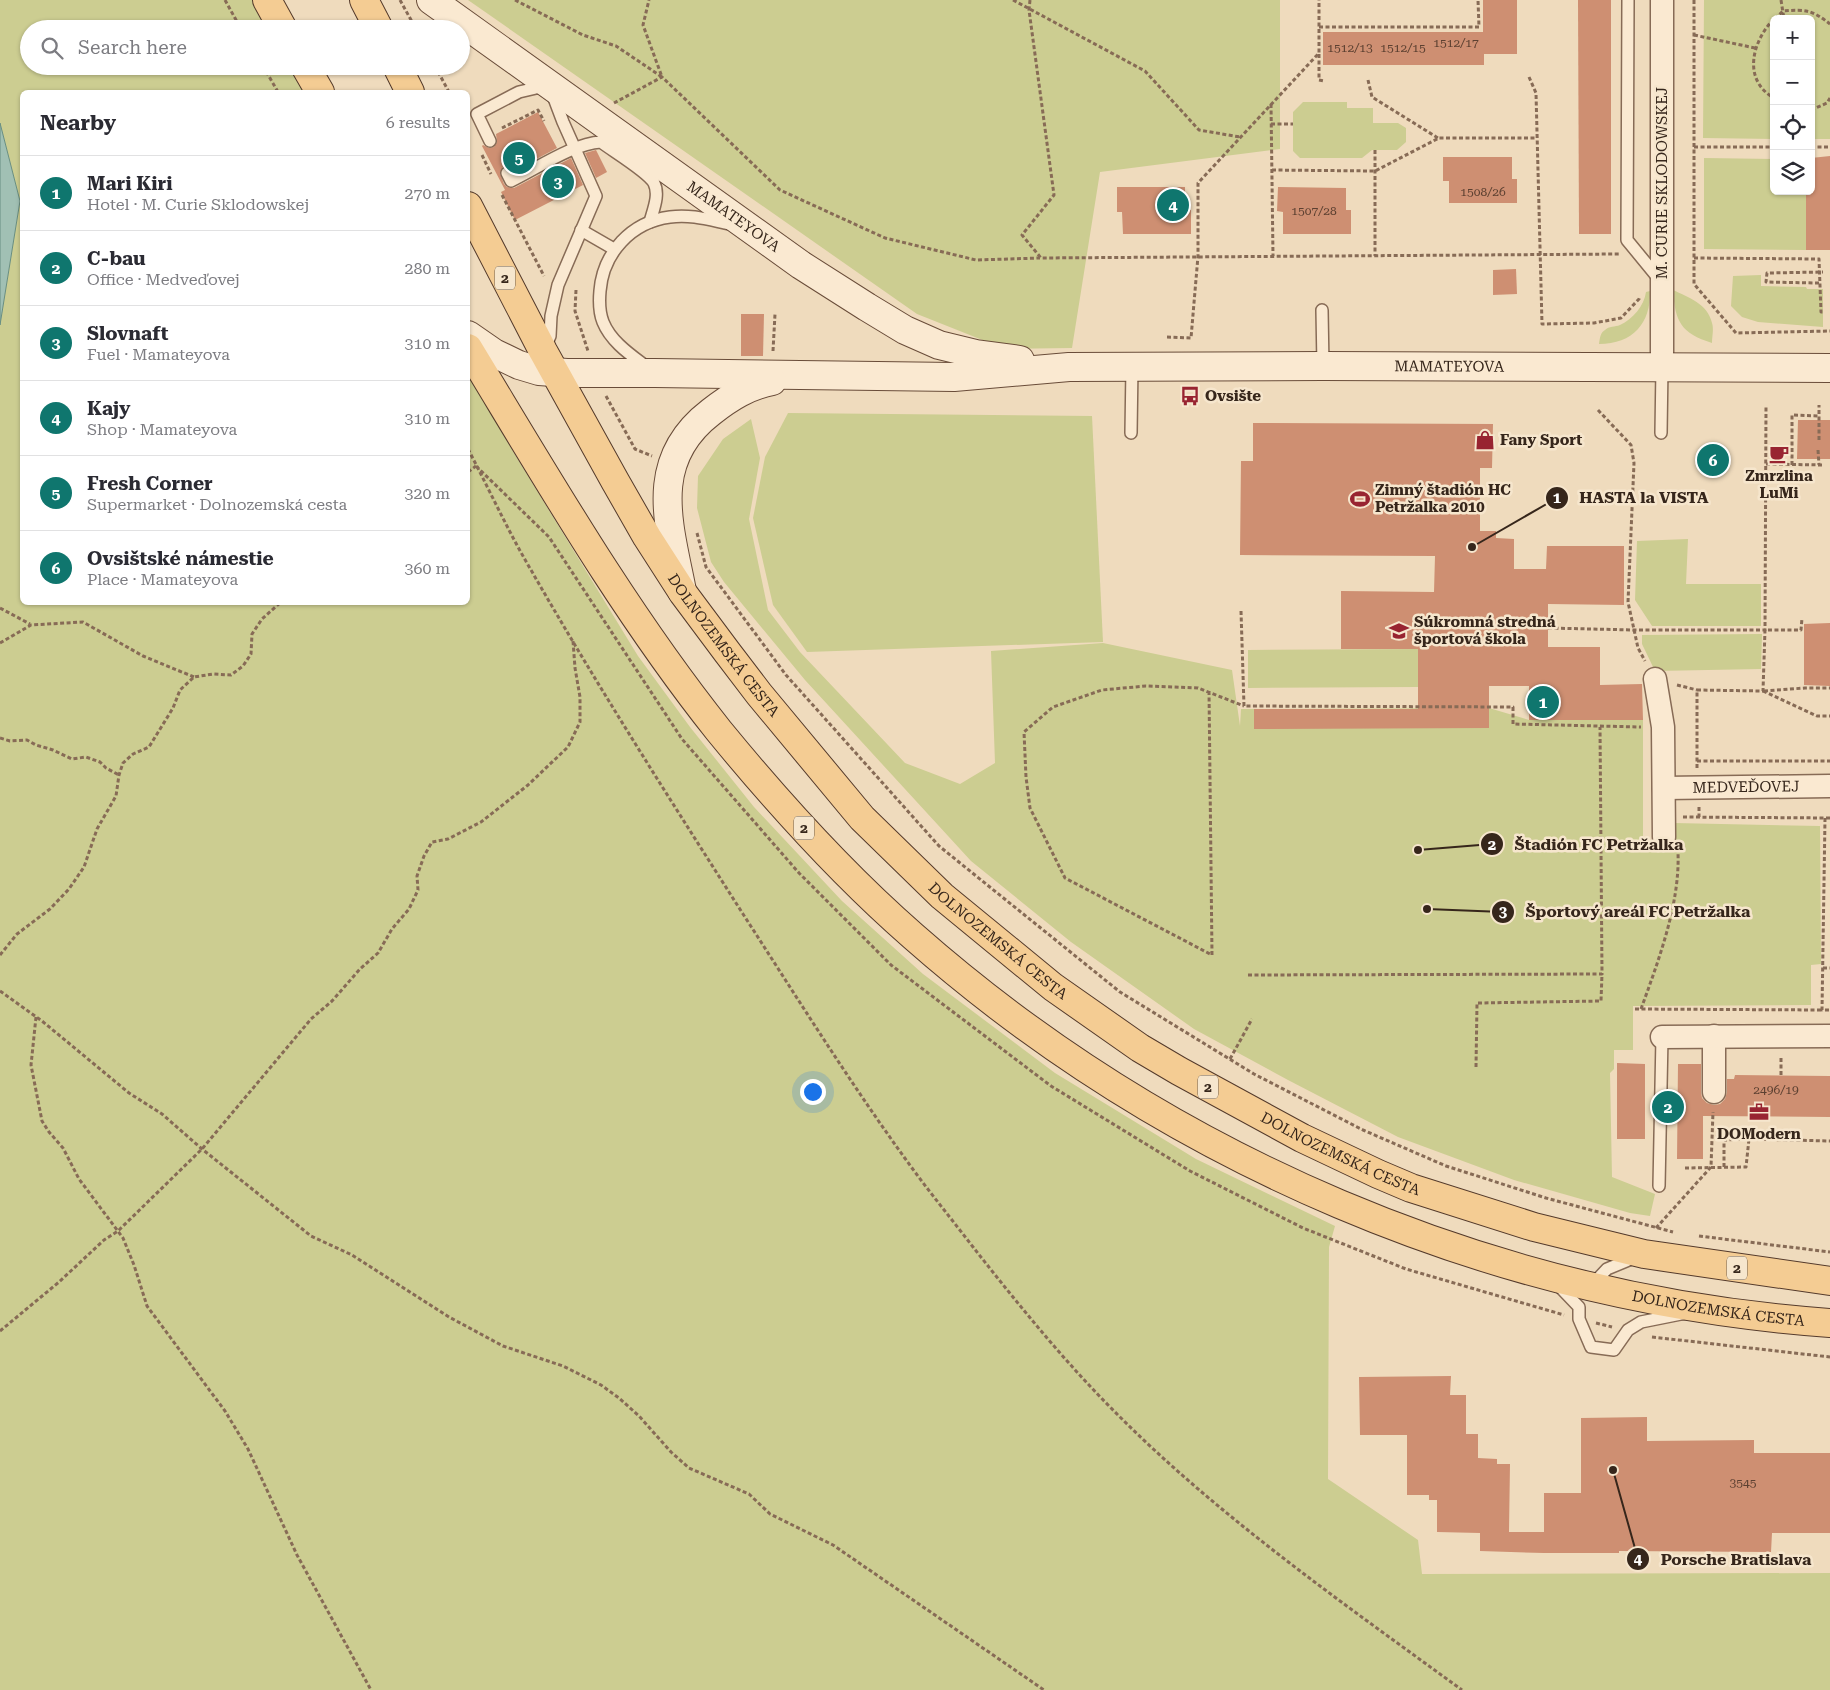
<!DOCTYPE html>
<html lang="en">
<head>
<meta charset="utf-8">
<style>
	body { margin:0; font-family:"Roboto Serif",serif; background:#f7f7f7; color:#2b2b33 }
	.controls { position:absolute; right:15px; top:15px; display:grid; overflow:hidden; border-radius:8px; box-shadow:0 1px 4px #0004 }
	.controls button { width:45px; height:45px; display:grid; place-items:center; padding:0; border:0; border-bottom:1px solid #e1e1e2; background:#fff; color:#2b2b33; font:25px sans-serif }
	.you { position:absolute; left:812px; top:1091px; width:18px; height:18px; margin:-12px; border:4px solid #fff; border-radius:50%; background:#1a73e8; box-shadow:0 0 0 8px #1a73e833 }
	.badge { display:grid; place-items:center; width:32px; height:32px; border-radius:50%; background:#0f766e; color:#fff; font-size:16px; font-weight:700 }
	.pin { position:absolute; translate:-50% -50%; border:2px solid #fff; box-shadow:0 1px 5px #0006 }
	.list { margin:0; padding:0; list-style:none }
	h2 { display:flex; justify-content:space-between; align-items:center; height:65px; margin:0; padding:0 20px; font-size:21px }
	h2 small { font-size:16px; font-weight:400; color:#7c7c81 }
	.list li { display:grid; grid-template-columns:32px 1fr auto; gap:15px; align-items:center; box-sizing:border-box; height:75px; padding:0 20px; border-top:1px solid #e1e1e2 }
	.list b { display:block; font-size:19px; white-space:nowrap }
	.list p { margin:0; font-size:16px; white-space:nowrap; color:#7c7c81 }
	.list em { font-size:16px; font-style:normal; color:#7c7c81 }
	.icon { flex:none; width:28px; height:28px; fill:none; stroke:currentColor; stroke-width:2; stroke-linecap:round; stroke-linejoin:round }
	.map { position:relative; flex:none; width:1830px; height:1690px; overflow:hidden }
	.search { position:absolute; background:#fff; box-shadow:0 1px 4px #0004; left:20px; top:20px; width:450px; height:55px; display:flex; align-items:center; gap:12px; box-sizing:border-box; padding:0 18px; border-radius:28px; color:#7c7c81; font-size:19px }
	.panel { position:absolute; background:#fff; box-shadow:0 1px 4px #0004; left:20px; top:90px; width:450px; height:515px; border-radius:8px }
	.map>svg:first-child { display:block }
	.green { fill:#cccd91 }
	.water { fill:#a1c0b4; stroke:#688e81 }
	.building { fill:#ce8f72 }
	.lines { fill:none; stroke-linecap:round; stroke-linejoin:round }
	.lane-casing { stroke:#876b56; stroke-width:14 }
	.street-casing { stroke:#876b56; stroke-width:25 }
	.secondary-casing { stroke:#694c39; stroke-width:30 }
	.primary-casing { stroke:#543a2b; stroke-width:30 }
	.path { stroke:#876b56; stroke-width:3; stroke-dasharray:4 2.5; stroke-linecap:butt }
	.lane { stroke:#fae9d1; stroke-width:11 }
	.street { stroke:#fae9d1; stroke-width:22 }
	.secondary { stroke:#fae9d1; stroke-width:28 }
	.primary { stroke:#f4cc93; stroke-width:28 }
	.path-bridge { stroke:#876b56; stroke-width:3; stroke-dasharray:4 2.5; stroke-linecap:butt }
	.labels { text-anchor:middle; stroke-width:5; stroke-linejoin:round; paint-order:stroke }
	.number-label { font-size:12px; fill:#5c4031 }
	.shield { fill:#f6e6cd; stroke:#706050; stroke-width:1 }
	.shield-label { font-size:14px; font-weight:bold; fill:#36261b }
	.street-label { font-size:15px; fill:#36261b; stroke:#f6e6cd }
	.poi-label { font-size:15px; font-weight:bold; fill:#36261b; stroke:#f6e6cd; text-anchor:start }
	.leader { fill:none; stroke:#36261b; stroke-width:2 }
	.callout-dot { fill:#36261b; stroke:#f6e6cd; stroke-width:2 }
	.mark-label { font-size:15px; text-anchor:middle; font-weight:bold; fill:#fff }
	.callout-label { font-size:16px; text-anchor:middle; font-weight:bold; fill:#36261b; stroke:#f6e6cd; stroke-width:5; stroke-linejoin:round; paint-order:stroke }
</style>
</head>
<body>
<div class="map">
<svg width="1830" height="1690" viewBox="0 0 1830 1690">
	<rect width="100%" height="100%" fill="#efdbbd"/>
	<g class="green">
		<path d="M0 0H253L269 29H29V66H291L306 92H22V602H468V373L514 453 638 656 690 727 754 807 842 901 923 974 1055 1073 1196 1159 1335 1226 1329 1247 1328 1479 1418 1540 1422 1574 1830 1573V1690H0V325L20 201 0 123Z"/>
		<path d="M468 0H1280V149L1100 172 1072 348 1005 349 917 314Z"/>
		<path d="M1704 0H1830V139H1811V19H1774V139L1703 138Z"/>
		<path d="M1303 102H1347V108H1373V123H1398L1406 128V142L1397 150H1372L1362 158H1300L1293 151V112Z"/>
		<path d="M1704 158 1774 159V191H1806V250L1704 249Z"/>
		<path d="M1761 275V286L1806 287 1807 289H1823V327L1758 322 1742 317 1731 306 1733 276Z"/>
		<path d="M1673 290C1688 297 1708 304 1712 323 1714 329 1712 337 1712 343 1681 333 1675 322 1673 290Z"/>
		<path d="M1650 291C1651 323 1633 344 1599 344 1600 338 1600 333 1605 330 1609 326 1615 327 1620 325 1633 319 1644 306 1646 292Z"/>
		<path d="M788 413 1092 416 1103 642 807 652 773 605 753 518 765 457Z"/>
		<path d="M751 419 760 458 749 519 768 610 800 652 905 763 960 784 995 763 991 651 1103 643 1232 670 1240 726 1241 709 1489 708 1529 720H1643V847L1673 845 1674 823 1820 826 1821 964 1811 965V1005L1633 1006V1050H1614V1069L1610 1073 1612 1177 1655 1194 1650 1216 1630 1213 1514 1180 1398 1137 1288 1080 1194 1029 1071 942 971 861 805 680 724 582 711 562 697 508 698 476 723 439Z"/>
		<path d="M1688 539 1686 584H1761V626H1652L1635 600 1637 541Z"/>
		<path d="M1762 634 1761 669 1655 671 1642 644V635Z"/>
		<path d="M1418 649V687L1248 688V650Z"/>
	</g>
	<path class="water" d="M0 123 20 201 0 325Z"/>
	<g class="building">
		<path d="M1483 0H1517V54H1484V65H1323V32H1483Z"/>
		<path d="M1578 0H1611V234H1579Z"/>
		<path d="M538 112 557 148 514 171 511 167H503L500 173 504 184 507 187 514 188 571 158 583 185 515 220 501 192 505 190 482 146 483 145 489 148 494 147 497 142 496 134Z"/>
		<path d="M596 150 607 172 596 178 585 153Z"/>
		<path d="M1830 156V250H1806V191H1811V158Z"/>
		<path d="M1443 157H1512V179H1517V203H1449V181H1443Z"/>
		<path d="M1117 187H1185V209L1191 210V234H1123L1122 212H1117Z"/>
		<path d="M1278 187 1346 188V210H1351V234H1283V212L1277 211Z"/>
		<path d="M1516 269 1517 294 1493 295V270Z"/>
		<path d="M741 314H764L763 356H741Z"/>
		<path d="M1798 420H1830V459H1797Z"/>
		<path d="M1253 423 1493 424 1492 468H1480V531H1496V538L1514 539V569H1546L1547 546H1624V605L1548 604V647H1600V685L1642 684 1643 720H1529V686H1489V728L1254 729V709H1418V649H1341V591L1434 592 1435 556 1240 555 1241 461H1253Z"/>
		<path d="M1830 623V686L1804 685V624Z"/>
		<path d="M1617 1063 1645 1064V1139H1617Z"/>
		<path d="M1678 1064H1701V1092L1702 1098 1707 1103 1714 1105 1720 1104 1725 1099 1727 1092V1079H1734L1735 1075 1830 1076V1117L1703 1116V1159H1677Z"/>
		<path d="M1451 1376 1450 1395H1466V1434H1478V1458L1497 1459V1464H1510L1509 1532H1544V1493H1581V1418L1647 1417V1441L1754 1440V1453H1830V1533H1772L1771 1552 1619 1551V1553H1544L1480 1551V1533L1437 1532V1500H1429V1495H1407V1435H1360L1359 1377Z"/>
	</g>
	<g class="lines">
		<defs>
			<g id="lane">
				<path d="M1628 0 1627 240 1659 279"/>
				<path d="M490 141 477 114 519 92 549 85 563 122 596 196 558 285 551 316 550 336 545 347"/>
				<path d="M507 173 511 181C536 169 574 143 601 142 613 151 648 172 654 183 660 195 653 210 650 222"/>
				<path d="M581 230 614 249"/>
				<path d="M1322 310 1323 366"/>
				<path d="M648 368C631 355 611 342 603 322 599 312 599 302 600 291 603 253 631 222 670 217 691 214 710 220 730 224"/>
				<path d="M1131 433 1132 367"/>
				<path d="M1661 433 1662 367"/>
				<path d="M1659 1186 1662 1037"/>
				<path d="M1557 1284 1579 1307V1319L1591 1347 1614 1350 1628 1330 1641 1322 1686 1313"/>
				<path d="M1593 1284 1607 1269 1636 1257"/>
			</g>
			<g id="street">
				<path d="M1662 0V367"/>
				<path d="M1655 679 1663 727 1664 837"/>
				<path id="s1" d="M1664 788 1830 786"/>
				<path d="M1714 1036V1092"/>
				<path d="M1662 1037 1830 1036"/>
			</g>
			<g id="secondary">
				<path id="s2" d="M431 0 801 265 867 307 905 330 939 345 976 354 1020 360"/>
				<path id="s3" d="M468 335 494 353 519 365 539 371 567 373H655L954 377 1069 367 1323 366 1830 368"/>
				<path d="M682 591C669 524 647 461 711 412 730 397 748 386 772 381"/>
			</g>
			<g id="primary">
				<path d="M267 0 283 29"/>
				<path d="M364 0 379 29"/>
				<path d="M305 66 320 92"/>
				<path d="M397 66 410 92"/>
				<path id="s4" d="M468 206 543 351 615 481 647 537 683 593 727 652 759 694 862 818 942 896 1053 987 1140 1048 1179 1071 1302 1138 1378 1174 1411 1188 1534 1227 1644 1254 1830 1281"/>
				<path id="s5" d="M468 348C547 478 624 612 719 731 778 803 842 874 913 936 1166 1159 1492 1299 1830 1323"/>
			</g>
		</defs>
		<use href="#lane" class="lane-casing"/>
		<use href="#street" class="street-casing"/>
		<use href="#secondary" class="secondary-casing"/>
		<use href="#primary" class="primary-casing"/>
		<g class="path">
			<path d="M225 0 241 29"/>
			<path d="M400 0 416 29"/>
			<path d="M515 0 583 35 616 46 662 77 643 25 649 0"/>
			<path d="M1013 0 1145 71 1199 130 1240 137"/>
			<path d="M1030 0 1029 10 1054 195 1022 235 1041 258 1619 254"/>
			<path d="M1694 0V284L1736 333 1830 331"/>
			<path d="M1781 0 1784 19"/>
			<path d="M1774 19C1752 41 1742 80 1774 98"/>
			<path d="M1775 19 1783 11C1806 9 1812 10 1830 24"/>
			<path d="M1319 27H1479L1478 0"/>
			<path d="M1694 35 1755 48"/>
			<path d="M1319 54V80L1324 81"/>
			<path d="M263 66 278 92"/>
			<path d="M435 66 449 92"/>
			<path d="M1529 77 1536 93 1542 324 1594 323 1621 318 1639 299 1640 296"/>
			<path d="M1368 80 1372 97 1438 138"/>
			<path d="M614 103 662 77 780 190 885 238 976 260 1040 258"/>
			<path d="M1271 104 1273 256"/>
			<path d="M1811 110 1827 103 1830 98"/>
			<path d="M1271 124H1293"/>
			<path d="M502 128 538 110 544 121"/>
			<path d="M1694 147H1774"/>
			<path d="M1811 147H1830"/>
			<path d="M1375 150V256"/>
			<path d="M482 155 491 174"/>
			<path d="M1272 170 1375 171 1439 138H1537"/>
			<path d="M502 195 544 276"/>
			<path d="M1694 258 1819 259 1821 312H1823"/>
			<path d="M576 290 575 311 588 351"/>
			<path d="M1167 337 1191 338 1198 256V183L1319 53V0"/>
			<path d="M773 351 775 314"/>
			<path d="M606 396 635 449 652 456"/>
			<path d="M1598 410 1631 445 1634 463 1628 602 1638 648 1645 661"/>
			<path d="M1819 440V405"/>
			<path d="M468 449C489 489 508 531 531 570 598 687 671 801 743 914 796 996 847 1078 904 1157 926 1188 950 1217 973 1247 1018 1304 1064 1361 1115 1412 1218 1516 1344 1604 1462 1690"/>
			<path d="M1818 450 1819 465"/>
			<path d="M1766 464 1824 465"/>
			<path d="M1792 465V415L1819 416"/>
			<path d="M476 466 549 537 682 739 799 873 891 965 1051 1086 1190 1171 1303 1228 1406 1269 1564 1315"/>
			<path d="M468 472 476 466"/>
			<path d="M697 533 706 567 786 675 939 846 1120 992 1254 1074 1363 1130 1446 1166 1546 1198 1673 1232"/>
			<path d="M0 608 30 624"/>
			<path d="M1241 611 1244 706 1513 707V724L1641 727"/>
			<path d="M1548 628 1634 630H1765L1766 407"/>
			<path d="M0 643 31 625 83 622 143 656 194 677"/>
			<path d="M1677 685 1697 690"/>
			<path d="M1209 691 1212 955 1065 878 1030 808 1026 777 1024 732 1053 707 1102 690 1146 686 1198 688 1244 706"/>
			<path d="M1763 691 1817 716H1830"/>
			<path d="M1764 691 1805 688H1830"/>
			<path d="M0 738 10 741 27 740 36 745 53 750 72 759 86 757 100 762 106 768 119 775"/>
			<path d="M1697 761H1830"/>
			<path d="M1697 768V690L1763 691 1765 630H1801L1802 618"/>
			<path d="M1699 807V817"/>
			<path d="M1683 817 1830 818"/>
			<path d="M1825 818 1822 1010H1830"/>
			<path d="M0 955 17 934 50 909 69 889 84 867 97 829 116 796 119 775 123 763 133 754 149 747 173 708 180 690 194 677 213 674 231 675 243 666 251 654 252 634 262 619 281 602"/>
			<path d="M1823 968H1830"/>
			<path d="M1248 975 1602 974 1600 727"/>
			<path d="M0 991 42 1021 129 1093 162 1114 202 1149 311 1236 352 1255 449 1317 503 1346 563 1366 601 1385 619 1398 639 1416 671 1452 689 1468 749 1494 770 1514 833 1545 1044 1690"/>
			<path d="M1635 1009 1822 1010"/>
			<path d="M1641 1009C1658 962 1680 904 1678 853"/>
			<path d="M36 1017 31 1065 42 1121 49 1132 63 1148 79 1179 123 1238 134 1265 147 1306 225 1411 248 1449 297 1555 371 1690"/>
			<path d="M1781 1058V1075"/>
			<path d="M1230 1059 1252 1019"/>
			<path d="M1476 1067 1477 1003 1601 1001 1602 974"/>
			<path d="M1724 1167V1140L1749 1139"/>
			<path d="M1685 1168 1746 1167 1749 1139 1830 1141"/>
			<path d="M1656 1228 1711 1167 1713 1112"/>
			<path d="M1699 1236 1830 1252"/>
			<path d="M1596 1323 1612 1327"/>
			<path d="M0 1331 59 1282 104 1240 118 1231 202 1149 311 1019 332 1001 360 969 378 953 392 929 409 909 418 890 417 876 424 856 432 842 448 839 481 822 528 785 568 747 580 722V697L575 668 573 641"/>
			<path d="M1652 1337 1830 1357"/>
		</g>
		<use href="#lane" class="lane"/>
		<use href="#street" class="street"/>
		<use href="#secondary" class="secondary"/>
		<use href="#primary" class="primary"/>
		<path class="path-bridge" d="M1819 283 1766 282 1767 273 1823 272"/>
	</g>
	<defs>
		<symbol id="bus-bare" viewBox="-9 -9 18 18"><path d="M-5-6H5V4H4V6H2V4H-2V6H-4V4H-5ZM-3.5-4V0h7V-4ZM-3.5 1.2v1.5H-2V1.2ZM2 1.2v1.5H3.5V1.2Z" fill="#982431" stroke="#f6e6cd" stroke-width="2.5" paint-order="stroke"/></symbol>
		<symbol id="shop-bare" viewBox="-9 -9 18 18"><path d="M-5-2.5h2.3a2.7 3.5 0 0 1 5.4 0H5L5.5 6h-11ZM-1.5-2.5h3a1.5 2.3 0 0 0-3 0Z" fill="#982431" stroke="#f6e6cd" stroke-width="2.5" paint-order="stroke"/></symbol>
		<symbol id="cafe-bare" viewBox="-9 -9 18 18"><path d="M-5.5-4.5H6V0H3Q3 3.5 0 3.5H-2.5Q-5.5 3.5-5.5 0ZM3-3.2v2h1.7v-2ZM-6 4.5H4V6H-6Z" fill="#982431" stroke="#f6e6cd" stroke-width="2.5" paint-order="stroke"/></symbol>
		<symbol id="stadium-bare" viewBox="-9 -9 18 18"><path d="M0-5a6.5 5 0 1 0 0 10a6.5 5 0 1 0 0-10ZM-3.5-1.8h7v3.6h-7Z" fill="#982431" stroke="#f6e6cd" stroke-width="2.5" paint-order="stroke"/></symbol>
		<symbol id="school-bare" viewBox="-9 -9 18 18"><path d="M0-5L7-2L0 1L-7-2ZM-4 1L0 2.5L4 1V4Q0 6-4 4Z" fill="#982431" stroke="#f6e6cd" stroke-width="2.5" paint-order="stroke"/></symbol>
		<symbol id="office-bare" viewBox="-9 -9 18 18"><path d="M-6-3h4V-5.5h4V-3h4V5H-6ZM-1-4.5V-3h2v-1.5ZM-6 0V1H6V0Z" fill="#982431" stroke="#f6e6cd" stroke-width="2.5" paint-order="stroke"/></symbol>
	</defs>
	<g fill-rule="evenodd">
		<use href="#bus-bare" x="1176" y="382" width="28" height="28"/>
		<use href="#shop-bare" x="1471" y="426" width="28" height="28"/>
		<use href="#cafe-bare" x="1765" y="440" width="28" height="28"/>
		<use href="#stadium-bare" x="1346" y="485" width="28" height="28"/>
		<use href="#school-bare" x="1385" y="617" width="28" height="28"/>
		<use href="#office-bare" x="1745" y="1098" width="28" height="28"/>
	</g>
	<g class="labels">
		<g class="number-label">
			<text x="1456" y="47">1512/17</text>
			<text x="1350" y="52">1512/13</text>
			<text x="1403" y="52">1512/15</text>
			<text x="1483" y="196">1508/26</text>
			<text x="1314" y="215">1507/28</text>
			<text x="1776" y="1094">2496/19</text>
			<text x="1743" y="1487">3545</text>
		</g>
		<g class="shield">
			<rect x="495" y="266.5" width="20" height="23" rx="4"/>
			<rect x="794" y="816.5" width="20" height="23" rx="4"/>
			<rect x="1198" y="1075.5" width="20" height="23" rx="4"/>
			<rect x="1727" y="1256.5" width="20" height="23" rx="4"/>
		</g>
		<g class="shield-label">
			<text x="505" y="283">2</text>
			<text x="804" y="833">2</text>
			<text x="1208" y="1092">2</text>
			<text x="1737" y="1273">2</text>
		</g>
		<g class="street-label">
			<text transform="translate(1662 183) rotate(-90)" y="5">M. CURIE SKLODOWSKEJ</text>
			<text dy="5" stroke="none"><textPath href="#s2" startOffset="372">MAMATEYOVA</textPath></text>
			<text dy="5" stroke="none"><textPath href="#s3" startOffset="991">MAMATEYOVA</textPath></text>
			<text dy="5" stroke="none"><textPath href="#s4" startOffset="509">DOLNOZEMSKÁ CESTA</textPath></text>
			<text dy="5" stroke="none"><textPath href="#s1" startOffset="82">MEDVEĎOVEJ</textPath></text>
			<text dy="5" stroke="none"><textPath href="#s4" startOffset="914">DOLNOZEMSKÁ CESTA</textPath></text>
			<text dy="5" stroke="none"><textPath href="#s4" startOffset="1319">DOLNOZEMSKÁ CESTA</textPath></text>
			<text dy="5" stroke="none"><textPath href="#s5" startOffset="1641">DOLNOZEMSKÁ CESTA</textPath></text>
		</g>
		<g class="poi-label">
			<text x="1205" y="401">Ovsište</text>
			<text x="1500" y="445">Fany Sport</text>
			<text x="1779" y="481" text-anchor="middle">Zmrzlina<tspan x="1779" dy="17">LuMi</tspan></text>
			<text x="1375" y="495">Zimný štadión HC<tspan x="1375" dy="17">Petržalka 2010</tspan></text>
			<text x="1414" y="627">Súkromná stredná<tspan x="1414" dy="17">športová škola</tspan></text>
			<text x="1759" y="1139" text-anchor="middle">DOModern</text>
		</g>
	</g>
	<path class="leader" d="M1472 547L1557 498M1418 850L1492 844M1427 909L1503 912M1613 1470L1638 1559"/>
	<g class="callout-dot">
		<circle cx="1472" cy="547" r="5"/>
		<circle cx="1418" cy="850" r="5"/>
		<circle cx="1427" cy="909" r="5"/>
		<circle cx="1613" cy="1470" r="5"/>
		<circle cx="1557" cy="498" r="12"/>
		<circle cx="1492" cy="844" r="12"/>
		<circle cx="1503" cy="912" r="12"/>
		<circle cx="1638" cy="1559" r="12"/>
	</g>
	<g class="mark-label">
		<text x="1557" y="503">1</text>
		<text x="1492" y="850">2</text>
		<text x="1503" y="917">3</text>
		<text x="1638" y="1564">4</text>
	</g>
	<g class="callout-label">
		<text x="1644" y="503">HASTA la VISTA</text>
		<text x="1599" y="850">Štadión FC Petržalka</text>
		<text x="1638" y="917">Športový areál FC Petržalka</text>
		<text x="1736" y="1565">Porsche Bratislava</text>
	</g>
</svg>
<div class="controls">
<button>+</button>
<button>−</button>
<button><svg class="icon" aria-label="locate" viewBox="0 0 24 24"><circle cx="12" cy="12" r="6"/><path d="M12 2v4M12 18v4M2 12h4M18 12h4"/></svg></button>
<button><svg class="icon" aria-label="layers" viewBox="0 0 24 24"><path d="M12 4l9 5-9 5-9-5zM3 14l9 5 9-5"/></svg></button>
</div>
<div class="you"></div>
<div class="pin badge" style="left:1543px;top:702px">1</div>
<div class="pin badge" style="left:1668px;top:1107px">2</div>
<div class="pin badge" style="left:558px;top:182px">3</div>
<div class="pin badge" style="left:1173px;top:205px">4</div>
<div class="pin badge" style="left:519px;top:158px">5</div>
<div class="pin badge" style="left:1713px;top:460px">6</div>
<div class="search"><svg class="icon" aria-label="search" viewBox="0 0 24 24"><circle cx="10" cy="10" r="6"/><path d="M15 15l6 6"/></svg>Search here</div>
<section class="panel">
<h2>Nearby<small>6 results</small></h2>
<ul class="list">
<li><span class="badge">1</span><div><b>Mari Kiri</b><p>Hotel · M. Curie Sklodowskej</p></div><em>270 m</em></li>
<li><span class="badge">2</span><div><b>C-bau</b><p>Office · Medveďovej</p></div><em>280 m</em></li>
<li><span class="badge">3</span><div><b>Slovnaft</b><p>Fuel · Mamateyova</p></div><em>310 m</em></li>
<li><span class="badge">4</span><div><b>Kajy</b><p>Shop · Mamateyova</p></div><em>310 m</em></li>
<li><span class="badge">5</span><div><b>Fresh Corner</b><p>Supermarket · Dolnozemská cesta</p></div><em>320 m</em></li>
<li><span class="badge">6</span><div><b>Ovsištské námestie</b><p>Place · Mamateyova</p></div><em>360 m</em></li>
</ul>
</section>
</div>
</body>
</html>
